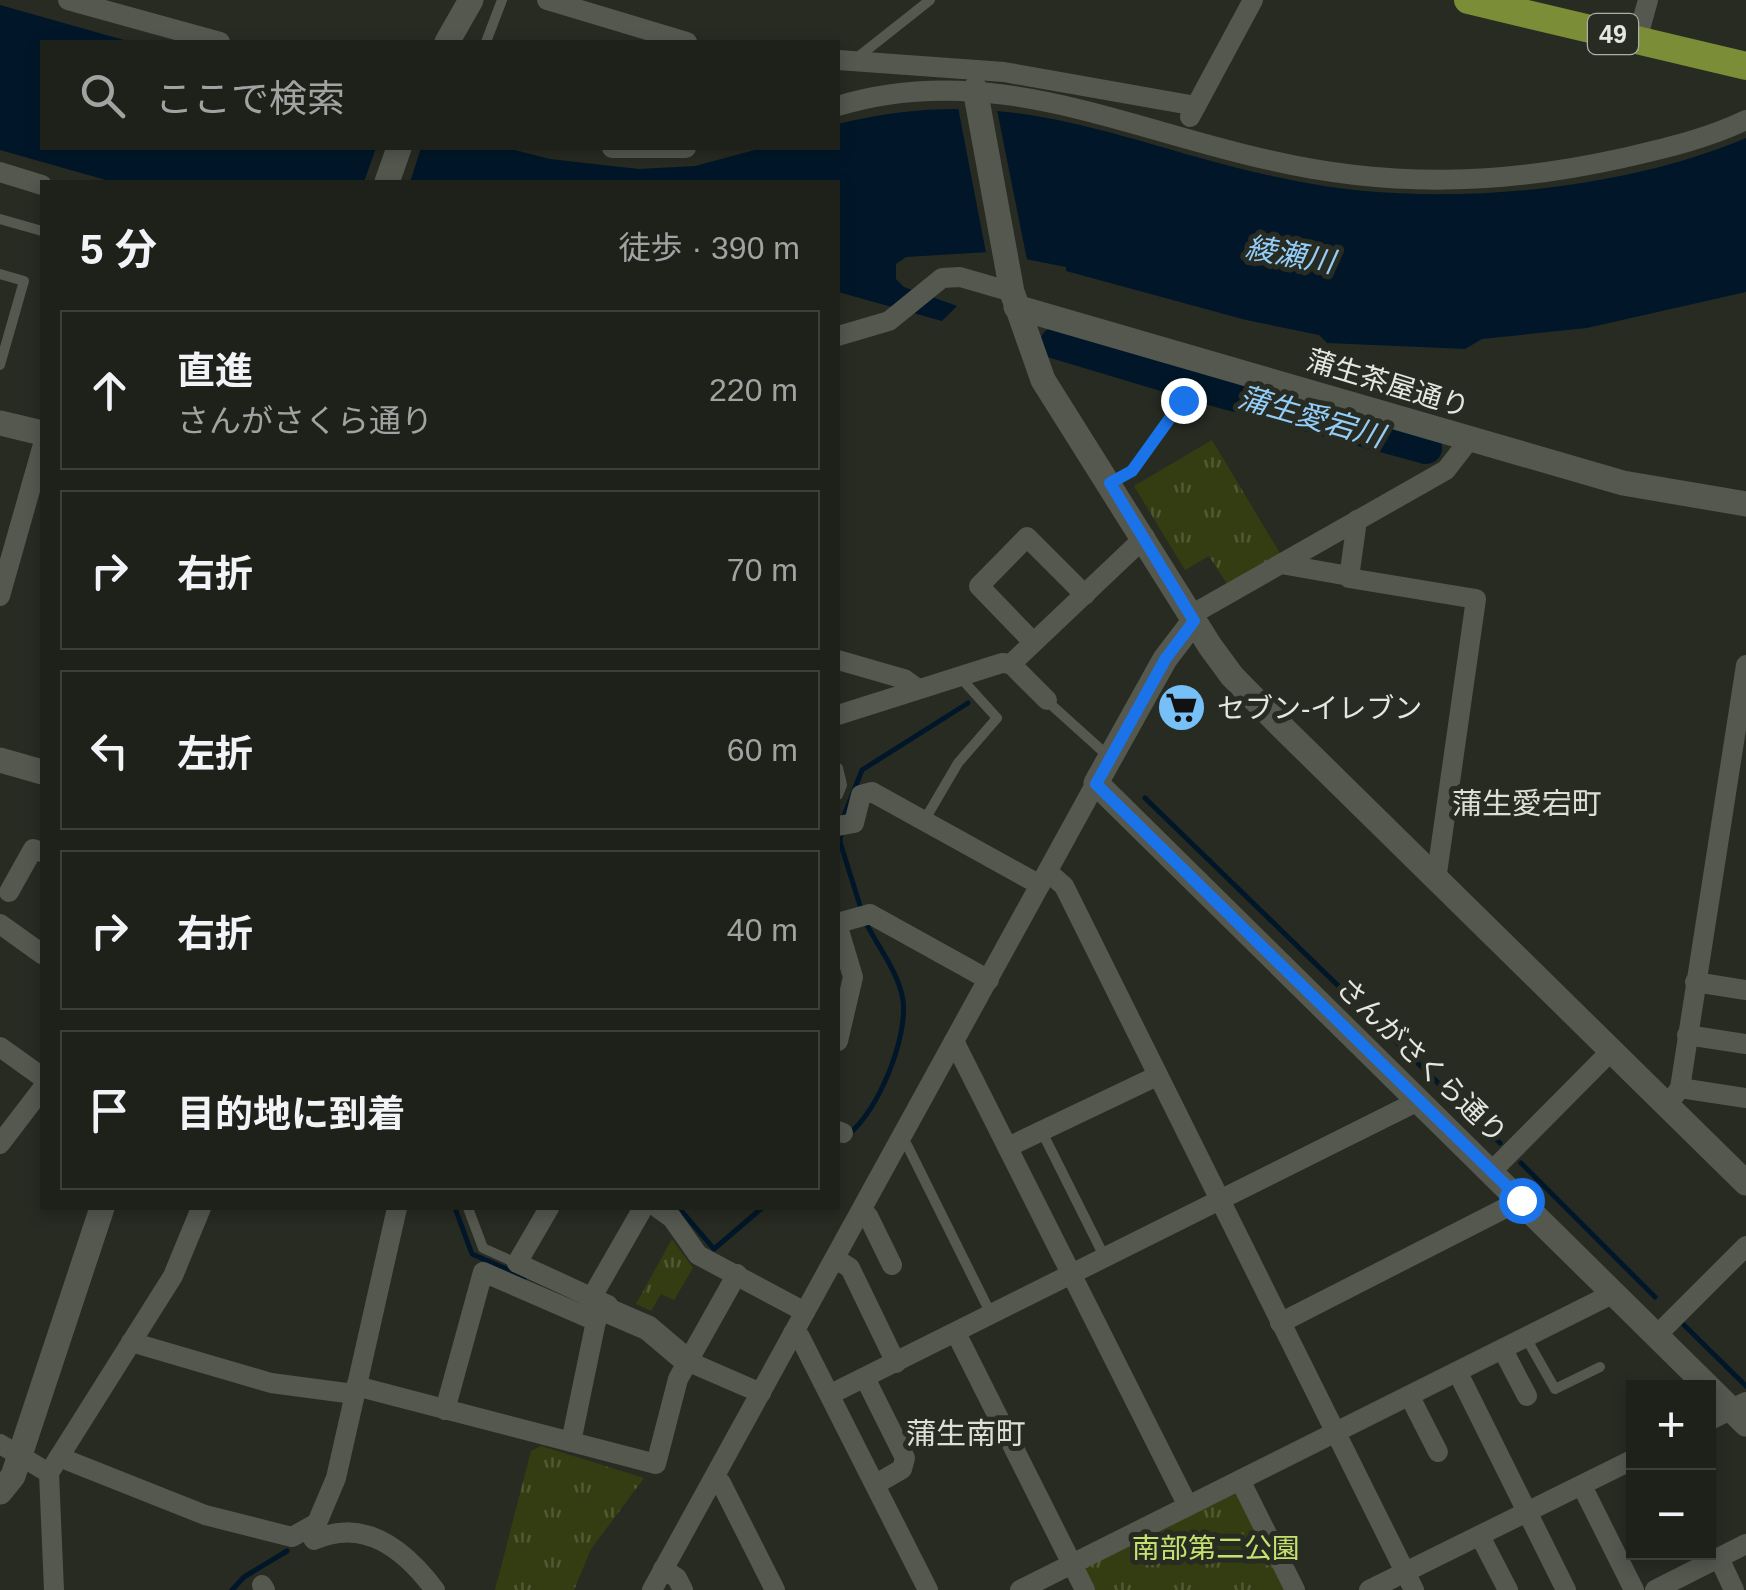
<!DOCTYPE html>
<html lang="ja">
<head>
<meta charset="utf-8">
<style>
	body { margin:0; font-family:Helvetica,"Noto Sans JP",sans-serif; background:#2b2d27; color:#f1f3f6 }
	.controls { position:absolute; right:30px; bottom:30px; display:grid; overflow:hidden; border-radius:0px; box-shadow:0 5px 15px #0003 }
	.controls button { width:90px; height:90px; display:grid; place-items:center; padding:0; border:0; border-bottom:2px solid #3c3e39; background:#1e201a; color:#f1f3f6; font:50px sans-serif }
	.stop { position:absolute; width:30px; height:30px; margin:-22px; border:8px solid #1a73e8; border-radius:50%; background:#fff }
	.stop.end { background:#1a73e8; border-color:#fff; box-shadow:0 2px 10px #0008 }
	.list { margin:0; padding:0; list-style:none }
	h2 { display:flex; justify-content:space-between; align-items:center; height:130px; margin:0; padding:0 40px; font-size:42px }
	h2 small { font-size:32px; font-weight:400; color:#a1a3a2 }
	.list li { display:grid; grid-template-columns:65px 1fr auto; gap:30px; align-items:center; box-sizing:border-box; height:160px; margin:0 20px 20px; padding:0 20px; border:2px solid #3c3e39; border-radius:0px }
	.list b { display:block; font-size:38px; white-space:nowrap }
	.list p { margin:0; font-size:32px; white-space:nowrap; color:#a1a3a2 }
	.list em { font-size:32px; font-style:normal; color:#a1a3a2 }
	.icon { flex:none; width:55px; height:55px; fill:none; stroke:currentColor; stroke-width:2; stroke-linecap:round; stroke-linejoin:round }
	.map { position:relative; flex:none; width:1746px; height:1590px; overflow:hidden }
	.search { position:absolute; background:#1e201a; box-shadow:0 5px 15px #0003; left:40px; top:40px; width:800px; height:110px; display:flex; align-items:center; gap:25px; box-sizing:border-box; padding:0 35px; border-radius:0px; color:#a1a3a2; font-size:38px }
	.panel { position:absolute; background:#1e201a; box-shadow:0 5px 15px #0003; left:40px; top:180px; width:800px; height:1030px; border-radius:0px }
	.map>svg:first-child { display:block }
	.park { fill:url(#park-tufts) }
	.water { fill:#011729 }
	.pier { fill:#282b22 }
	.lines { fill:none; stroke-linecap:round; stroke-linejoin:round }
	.stream { stroke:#011729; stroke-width:5 }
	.river { stroke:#011729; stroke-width:32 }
	.service { stroke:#55584f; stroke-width:10 }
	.minor { stroke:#55584f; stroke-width:20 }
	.tertiary { stroke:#55584f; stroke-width:25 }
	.primary { stroke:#7b8d36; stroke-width:28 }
	.route { stroke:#1a73e8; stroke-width:12 }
	.labels { text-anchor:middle; stroke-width:10; stroke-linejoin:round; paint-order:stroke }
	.shield { fill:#282b22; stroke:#acaea8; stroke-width:2.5 }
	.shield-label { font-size:25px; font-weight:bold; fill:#e4e6e1 }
	.street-label { font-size:28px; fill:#e4e6e1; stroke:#282b22 }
	.poi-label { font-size:28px; fill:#e4e6e1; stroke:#282b22; text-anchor:start }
	.park-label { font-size:28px; fill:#c5e26e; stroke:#282b22 }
	.water-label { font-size:30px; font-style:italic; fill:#93cdfa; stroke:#282b22 }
	.neighbourhood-label { font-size:30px; fill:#dcdfd4; stroke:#282b22 }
</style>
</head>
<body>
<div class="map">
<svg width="1746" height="1590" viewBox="0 0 1746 1590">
	<defs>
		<pattern id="park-tufts" width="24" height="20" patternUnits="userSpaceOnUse" patternTransform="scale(2.5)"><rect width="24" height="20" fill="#333d11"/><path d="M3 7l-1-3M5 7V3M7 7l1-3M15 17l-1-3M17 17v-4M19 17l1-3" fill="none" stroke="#505933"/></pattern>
	</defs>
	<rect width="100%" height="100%" fill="#282b22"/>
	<g class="park">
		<path d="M1212 440 1281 555 1227 584 1209 556 1185 570 1134 486Z"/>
		<path d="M672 1239 693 1268 674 1300 661 1294 651 1311 636 1304Z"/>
		<path d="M541 1446 644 1478 591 1549 574 1590H495L531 1451Z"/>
		<path d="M1235 1494 1243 1499 1287 1590H1092L1080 1568Z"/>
	</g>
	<path class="water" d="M0 5 131 42H42V148H507L550 159 639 169 695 166 762 148H838V124C1019 79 1122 146 1291 180 1428 209 1616 193 1746 138V292L1587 328 1482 339 1465 349 1327 343 1319 335 1246 320 1066 271V267L989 252 906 257 896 264V279L904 287 957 306 942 321 838 292V182H113L0 150Z"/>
	<g class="pier">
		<path d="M957 102 996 105 1028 265 987 258Z"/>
		<path d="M376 148H421L410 182H364Z"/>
	</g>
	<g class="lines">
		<g class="stream">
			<path d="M1145 798 1500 1143"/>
			<path d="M842 821 862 770 968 703"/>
			<path d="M841 832 840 842 862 912"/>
			<path d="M849 1134C878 1111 908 1038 903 1000 899 973 878 947 866 923"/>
			<path d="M1521 1163 1655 1297"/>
			<path d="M455 1208 472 1254 525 1277"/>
			<path d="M679 1208 714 1249 762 1208"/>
			<path d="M1684 1325 1746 1386"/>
			<path d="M232 1590 244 1577 287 1551"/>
		</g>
		<g class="river">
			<path d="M1056 343 1186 382"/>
			<path d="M1196 385 1426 448"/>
		</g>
		<g class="service">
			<path d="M486 42 502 0"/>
			<path d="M853 61 930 0"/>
			<path d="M0 219 42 231"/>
			<path d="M0 274 24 281 0 365"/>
			<path d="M1111 483 1131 471 1183 400"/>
			<path d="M1047 701 1108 756"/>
			<path d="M838 768 842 785 838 795"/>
			<path d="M924 821 958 763 997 718 959 676"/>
			<path d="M1042 1132 1105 1258"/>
			<path d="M900 1141 907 1145 991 1314"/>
			<path d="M468 1208 483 1248 516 1263"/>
			<path d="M1526 1338 1555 1389 1600 1367"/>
		</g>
		<g class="minor">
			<path d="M68 0 220 42"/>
			<path d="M547 0 687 42"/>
			<path d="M1637 40 1648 0"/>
			<path d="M838 60 1004 72 1196 106"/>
			<path d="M838 106C988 60 1124 128 1269 160 1389 188 1502 185 1623 158 1666 148 1706 139 1746 120"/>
			<path d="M1190 117 1253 0"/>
			<path d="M612 148H686"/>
			<path d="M0 172 42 185"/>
			<path d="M838 336 889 321 942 278 960 277 1012 292"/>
			<path d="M1357 520 1349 578 1476 599 1436 880"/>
			<path d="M1281 564 1349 576"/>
			<path d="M0 596 42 448"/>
			<path d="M1191 615 1446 470 1470 439"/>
			<path d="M1033 642 979 586 1027 537 1085 595"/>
			<path d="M838 660 904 679 918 689"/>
			<path d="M1011 664 1047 700"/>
			<path d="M838 715 1002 663 1011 664 1145 537"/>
			<path d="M838 826 854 823 861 795 872 792 1040 885"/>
			<path d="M1048 872 1064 886 1414 1590"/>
			<path d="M9 892 33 849 42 852"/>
			<path d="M838 923 870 914 989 980"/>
			<path d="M0 924 42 954"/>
			<path d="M838 927 853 977 838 1041"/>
			<path d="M1695 982 1746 990"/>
			<path d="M1687 1035 1746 1044"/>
			<path d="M954 1041 1188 1506"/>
			<path d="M0 1047 42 1077"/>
			<path d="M1680 1088 1746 1098"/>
			<path d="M1667 1106 1680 1088 1746 665"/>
			<path d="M838 1131 843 1133"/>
			<path d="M0 1144 42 1089"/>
			<path d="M1008 1147 1157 1076"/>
			<path d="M1492 1171 1611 1051"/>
			<path d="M658 1208 672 1218 698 1255 805 1312"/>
			<path d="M861 1213 868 1216 892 1265"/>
			<path d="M836 1259 850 1268 896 1363"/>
			<path d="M593 1295 643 1208"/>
			<path d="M1280 1323 1521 1200"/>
			<path d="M793 1333 800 1337 928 1590"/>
			<path d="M956 1333 1085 1590"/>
			<path d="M1657 1335 1746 1246"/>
			<path d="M131 1342 271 1383 354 1394"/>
			<path d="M1503 1350 1527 1396"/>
			<path d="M687 1361 761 1393"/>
			<path d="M1458 1373 1566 1590"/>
			<path d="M865 1378 905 1458 902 1469 876 1484"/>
			<path d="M356 1386 656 1464 678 1379 737 1274"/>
			<path d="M831 1394 1420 1100"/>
			<path d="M1410 1397 1438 1452"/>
			<path d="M445 1410 483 1272 596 1321 608 1305 517 1263 549 1208"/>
			<path d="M1708 1421 1746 1402"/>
			<path d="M571 1442 596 1321"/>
			<path d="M0 1444 49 1473"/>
			<path d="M59 1457 205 1515 292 1537 317 1523 336 1478 397 1208"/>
			<path d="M714 1479 721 1483 775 1590"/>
			<path d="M1240 1480 1295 1590"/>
			<path d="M1582 1486 1634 1590"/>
			<path d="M307 1529 314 1540C365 1517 405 1550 435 1590"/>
			<path d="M1480 1536 1508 1590"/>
			<path d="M1719 1558 1734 1590"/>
			<path d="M663 1569 677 1578 683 1590"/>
			<path d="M262 1585 265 1590"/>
			<path d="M54 1590 49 1473 173 1276 201 1208"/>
			<path d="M652 1590 1096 783"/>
			<path d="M1020 1590 1614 1293"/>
			<path d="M1369 1590 1634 1459"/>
			<path d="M1655 1590 1746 1544"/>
		</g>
		<g class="tertiary">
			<path d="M447 42 471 0"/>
			<path d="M975 89 1012 292 1043 380 1210 646 1232 676 1280 725 1746 1183"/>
			<path d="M387 182 399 148"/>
			<path d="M1016 307 1623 483 1746 504"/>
			<path d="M0 423 42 433"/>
			<path d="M1194 621 1165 659 1096 783 1746 1424"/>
			<path d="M0 760 42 772"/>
			<path d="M604 1309 648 1328 687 1361"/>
			<path d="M0 1492 13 1476 102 1208"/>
		</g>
		<path class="primary" d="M1468 0 1746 66"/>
	</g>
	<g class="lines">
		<path class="route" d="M1183 400 1132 471 1110 483 1194 621 1166 658 1096 784 1521 1200"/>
	</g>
	<defs>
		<symbol id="supermarket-disc" viewBox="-11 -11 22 22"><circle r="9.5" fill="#77c0f7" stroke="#282b22"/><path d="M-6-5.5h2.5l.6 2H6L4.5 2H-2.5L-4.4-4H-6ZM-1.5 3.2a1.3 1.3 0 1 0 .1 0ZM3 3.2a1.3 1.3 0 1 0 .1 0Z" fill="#111"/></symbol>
	</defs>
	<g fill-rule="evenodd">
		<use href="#supermarket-disc" x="1154" y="680" width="55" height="55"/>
	</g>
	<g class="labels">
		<rect class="shield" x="1588" y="14" width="50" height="40" rx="8"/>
		<g class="shield-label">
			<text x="1613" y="43">49</text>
		</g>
		<g class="street-label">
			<text transform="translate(1388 383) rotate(17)" y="10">蒲生茶屋通り</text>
			<text transform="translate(1422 1060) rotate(44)" y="10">さんがさくら通り</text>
		</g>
		<g class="poi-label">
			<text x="1217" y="718">セブン-イレブン</text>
		</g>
		<g class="park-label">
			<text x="1216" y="1558">南部第二公園</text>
		</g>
		<g class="water-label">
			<text transform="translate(1290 255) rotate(10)" y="10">綾瀬川</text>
			<text transform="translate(1311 417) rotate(16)" y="10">蒲生愛宕川</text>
		</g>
		<g class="neighbourhood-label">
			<text x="1527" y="814">蒲生愛宕町</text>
			<text x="966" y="1444">蒲生南町</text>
		</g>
	</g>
</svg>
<div class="controls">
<button>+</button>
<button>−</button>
</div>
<div class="stop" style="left:1521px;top:1200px"></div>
<div class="stop end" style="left:1183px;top:400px"></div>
<div class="search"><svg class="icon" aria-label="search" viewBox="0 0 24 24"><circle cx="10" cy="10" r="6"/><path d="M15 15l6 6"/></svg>ここで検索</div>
<section class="panel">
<h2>5 分<small>徒歩 · 390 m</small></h2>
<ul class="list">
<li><svg class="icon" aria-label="ahead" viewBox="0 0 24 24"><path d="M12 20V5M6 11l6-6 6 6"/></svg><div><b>直進</b><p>さんがさくら通り</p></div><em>220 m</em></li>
<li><svg class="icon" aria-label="right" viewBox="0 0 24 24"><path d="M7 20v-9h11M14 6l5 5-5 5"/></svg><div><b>右折</b></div><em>70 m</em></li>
<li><svg class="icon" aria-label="left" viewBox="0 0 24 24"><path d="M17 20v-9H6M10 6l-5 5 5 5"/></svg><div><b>左折</b></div><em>60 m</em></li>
<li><svg class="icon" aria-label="right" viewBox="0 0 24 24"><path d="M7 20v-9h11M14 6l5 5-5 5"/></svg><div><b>右折</b></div><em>40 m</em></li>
<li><svg class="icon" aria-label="arrive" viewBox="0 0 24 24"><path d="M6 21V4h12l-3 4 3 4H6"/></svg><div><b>目的地に到着</b></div></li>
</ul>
</section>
</div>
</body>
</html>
